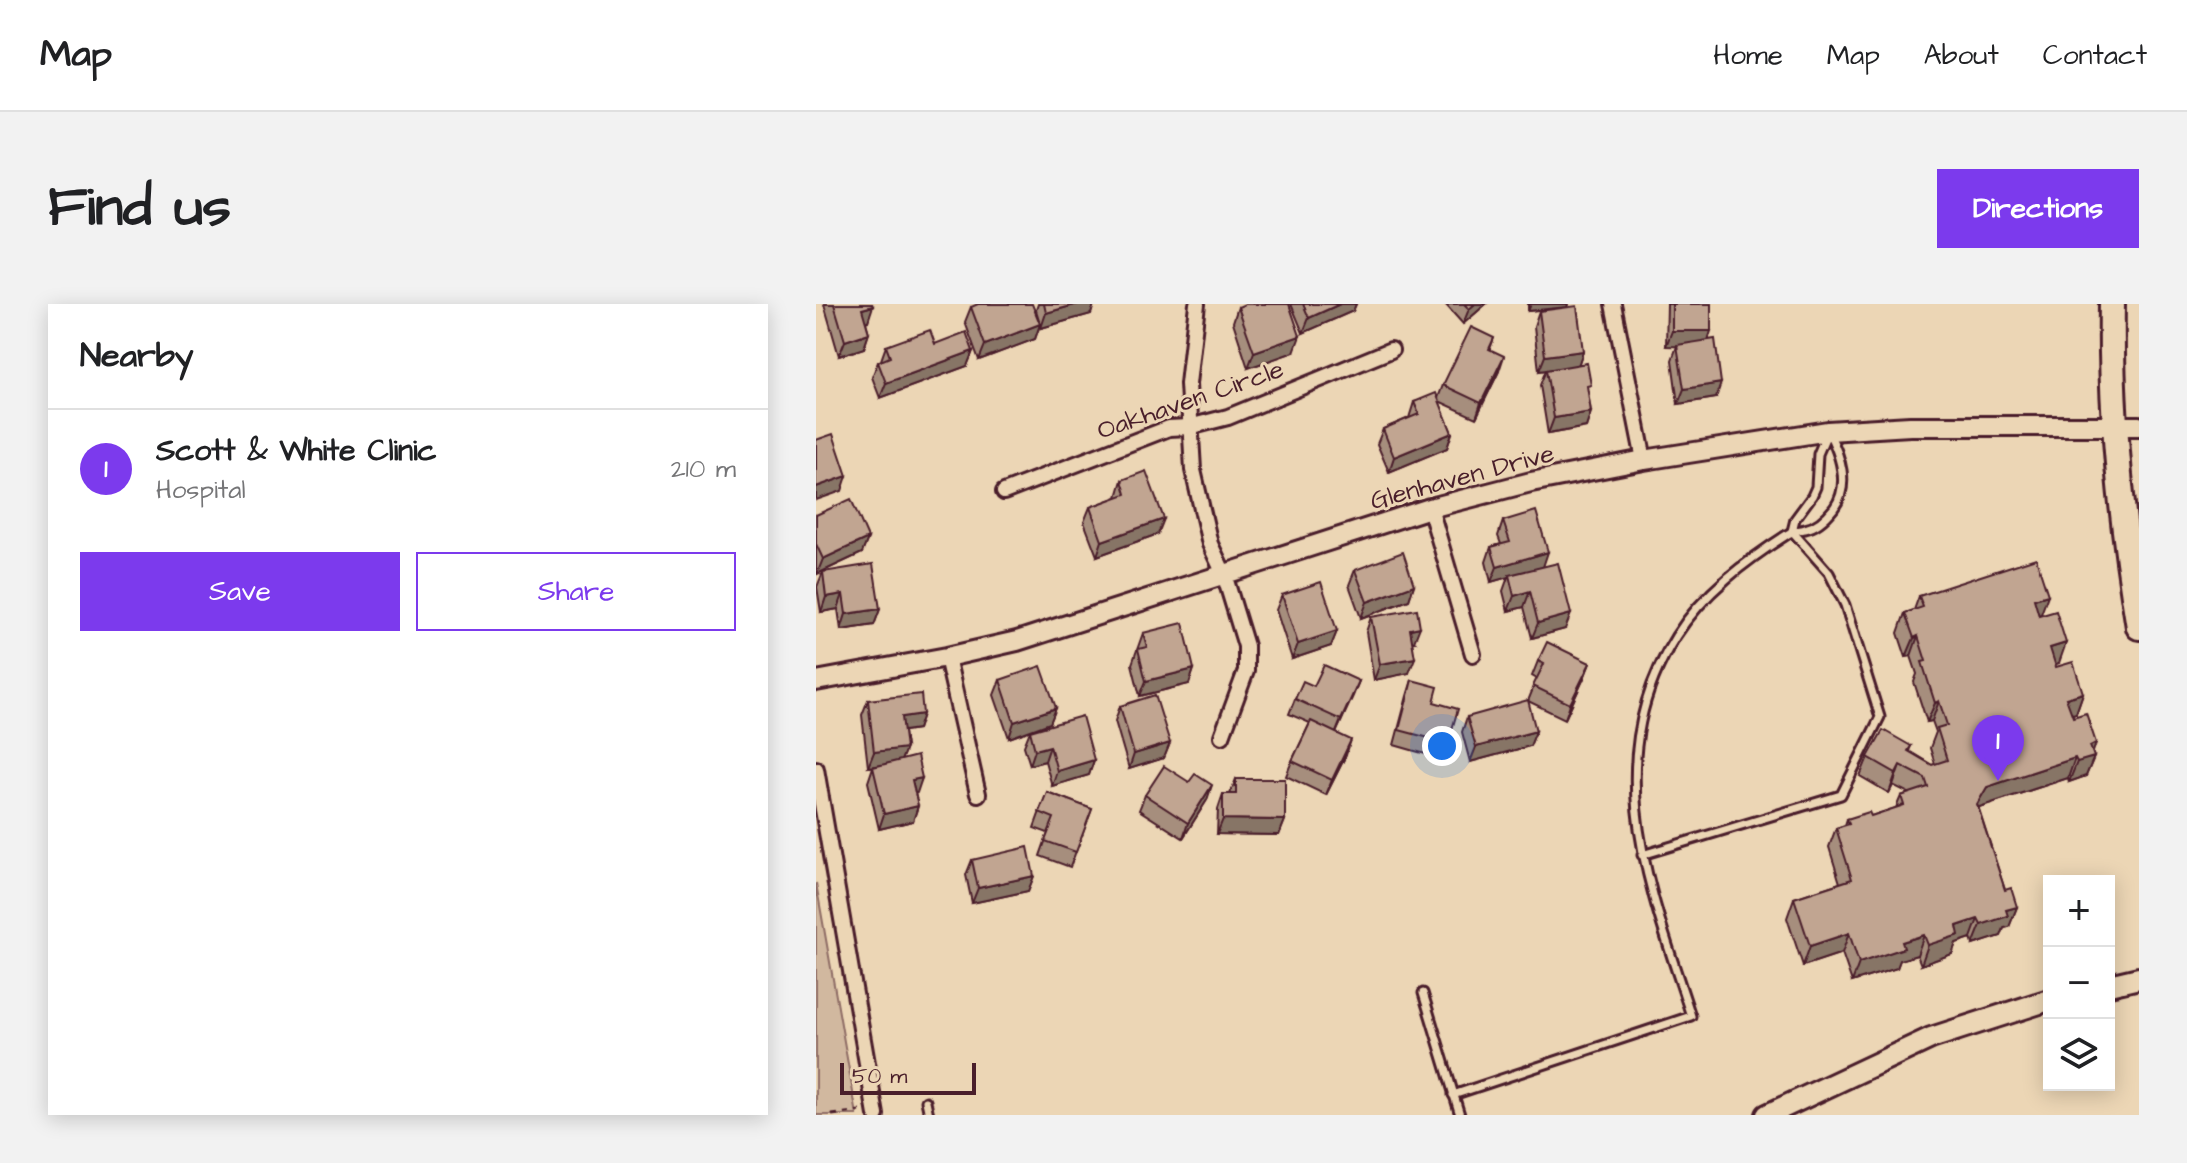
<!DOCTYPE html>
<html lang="en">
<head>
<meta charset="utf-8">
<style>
	body { margin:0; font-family:"Architects Daughter",sans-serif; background:#f2f2f2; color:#202124 }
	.controls { position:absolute; right:24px; bottom:24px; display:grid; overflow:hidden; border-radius:0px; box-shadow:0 4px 20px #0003 }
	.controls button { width:72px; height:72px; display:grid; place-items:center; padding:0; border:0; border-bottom:2px solid #e0e0e0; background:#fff; color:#202124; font:40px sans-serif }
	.scale { position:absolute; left:24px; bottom:20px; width:136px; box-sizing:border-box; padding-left:8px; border:4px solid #4a1f2b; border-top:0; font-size:22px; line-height:28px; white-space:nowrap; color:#4a1f2b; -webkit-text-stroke:6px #ecd6b5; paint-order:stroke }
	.you { position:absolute; left:626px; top:442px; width:28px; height:28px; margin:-20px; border:6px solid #fff; border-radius:50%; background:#1a73e8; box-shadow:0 0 0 12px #1a73e833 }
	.badge { display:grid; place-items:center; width:52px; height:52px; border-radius:50%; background:#7c3aed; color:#fff; font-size:26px; font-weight:700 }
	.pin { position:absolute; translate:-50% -66px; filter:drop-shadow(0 2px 4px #0008) }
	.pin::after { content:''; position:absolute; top:42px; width:28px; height:24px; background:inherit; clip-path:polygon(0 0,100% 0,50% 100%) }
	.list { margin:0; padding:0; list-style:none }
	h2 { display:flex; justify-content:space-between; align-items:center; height:104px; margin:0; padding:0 32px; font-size:34px }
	h2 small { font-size:26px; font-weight:400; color:#757577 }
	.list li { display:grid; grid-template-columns:52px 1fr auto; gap:24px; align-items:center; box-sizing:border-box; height:120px; padding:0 32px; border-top:2px solid #e0e0e0 }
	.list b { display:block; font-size:30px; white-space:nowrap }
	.list p { margin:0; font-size:26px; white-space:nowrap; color:#757577 }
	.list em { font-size:26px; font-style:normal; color:#757577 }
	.actions { display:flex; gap:16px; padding:24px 32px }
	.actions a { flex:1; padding:18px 0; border:2px solid #7c3aed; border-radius:0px; text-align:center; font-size:28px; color:#7c3aed }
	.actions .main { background:#7c3aed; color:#fff }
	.icon { flex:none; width:44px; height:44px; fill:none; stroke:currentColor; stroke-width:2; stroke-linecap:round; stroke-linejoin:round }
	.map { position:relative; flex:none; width:1323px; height:811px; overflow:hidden; border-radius:0px }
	header { display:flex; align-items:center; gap:48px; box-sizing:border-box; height:112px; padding:0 40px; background:#fff; border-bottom:2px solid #e0e0e0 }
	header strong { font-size:38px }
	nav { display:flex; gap:44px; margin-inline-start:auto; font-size:28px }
	.intro { display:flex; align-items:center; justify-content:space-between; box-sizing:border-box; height:192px; padding:0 48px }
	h1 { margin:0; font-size:56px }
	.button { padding:20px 36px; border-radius:0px; background:#7c3aed; color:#fff; font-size:28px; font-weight:700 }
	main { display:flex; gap:48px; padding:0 48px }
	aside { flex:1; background:#fff; border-radius:0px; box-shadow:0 4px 20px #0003 }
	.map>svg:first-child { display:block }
	.green { fill:#d1b89f; stroke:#8e6c65; stroke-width:2 }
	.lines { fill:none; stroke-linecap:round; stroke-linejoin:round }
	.service-casing { stroke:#4a1f2b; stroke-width:13 }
	.minor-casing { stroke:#4a1f2b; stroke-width:20 }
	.tertiary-casing { stroke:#4a1f2b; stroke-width:24 }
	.secondary-casing { stroke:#4a1f2b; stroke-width:26 }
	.primary-casing { stroke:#4a1f2b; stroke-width:30 }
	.path { stroke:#4a1f2b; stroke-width:3; stroke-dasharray:6 6; stroke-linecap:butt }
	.service { stroke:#ecd6b5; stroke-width:7 }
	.minor { stroke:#ecd6b5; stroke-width:14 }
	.tertiary { stroke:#ecd6b5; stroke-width:18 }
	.secondary { stroke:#ecd6b5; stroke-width:20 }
	.primary { stroke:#ecd6b5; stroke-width:24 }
	.wall { fill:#a68e7d; stroke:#4a1f2b; stroke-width:2 }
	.shaded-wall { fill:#877466; stroke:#4a1f2b; stroke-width:2 }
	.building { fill:#c1a591; stroke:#4a1f2b; stroke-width:2 }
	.labels { text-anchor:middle; stroke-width:6; stroke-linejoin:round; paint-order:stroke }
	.street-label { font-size:26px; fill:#4a1f2b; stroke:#ecd6b5 }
</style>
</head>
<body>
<header>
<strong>Map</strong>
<nav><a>Home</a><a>Map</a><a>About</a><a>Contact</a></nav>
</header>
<div class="intro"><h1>Find us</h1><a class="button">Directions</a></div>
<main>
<aside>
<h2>Nearby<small></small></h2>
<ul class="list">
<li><span class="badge">1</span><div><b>Scott &amp; White Clinic</b><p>Hospital</p></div><em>210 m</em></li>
</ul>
<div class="actions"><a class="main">Save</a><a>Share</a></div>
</aside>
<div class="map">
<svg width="1323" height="811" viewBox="0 0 1323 811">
	<rect width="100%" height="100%" fill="#ecd6b5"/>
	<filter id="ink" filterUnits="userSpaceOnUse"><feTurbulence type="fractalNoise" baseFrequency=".0125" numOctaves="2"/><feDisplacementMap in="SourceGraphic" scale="16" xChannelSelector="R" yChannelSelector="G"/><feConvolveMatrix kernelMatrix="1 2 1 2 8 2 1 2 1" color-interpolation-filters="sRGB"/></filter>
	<g filter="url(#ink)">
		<path class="green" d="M0 579 41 811H0Z"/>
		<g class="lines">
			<defs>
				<g id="service">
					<path d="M976 227 979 215 996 192 1000 183 1002 150 1011 129"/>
					<path d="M826 551 1025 491 1064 413 1029 301 1013 269 976 227"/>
					<path d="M607 689 644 811"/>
					<path d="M637 791 875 712C834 585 781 457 860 332 887 289 930 257 972 230 978 226 982 227 989 225 1000 223 1011 213 1018 204 1035 181 1024 151 1013 129"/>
					<path d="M110 797 113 811"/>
				</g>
				<g id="minor">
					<path d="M381 0 372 80 377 166 394 240 408 270 430 342V367L406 432"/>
					<path d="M797 0 828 156"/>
					<path d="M188 188 353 124 373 123 412 113 575 46"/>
					<path d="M614 204 657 350"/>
					<path d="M131 353 162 490"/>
					<path d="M0 465 60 811"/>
				</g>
				<path id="tertiary" d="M0 377 131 353 201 337 614 204 715 178 828 156 1012 127 1094 122H1323"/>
				<g id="secondary">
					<path d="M1293 681 1323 674"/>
					<path d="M951 811 1115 734 1233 696"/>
				</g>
				<path id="primary" d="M1296 0C1294 109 1305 215 1323 323"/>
			</defs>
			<use href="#service" class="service-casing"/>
			<use href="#minor" class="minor-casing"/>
			<use href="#tertiary" class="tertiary-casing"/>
			<use href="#secondary" class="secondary-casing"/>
			<use href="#primary" class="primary-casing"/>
			<path class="path" d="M16 811 44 807"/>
			<use href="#service" class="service"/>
			<use href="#minor" class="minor"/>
			<use href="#tertiary" class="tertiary"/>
			<use href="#secondary" class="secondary"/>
			<use href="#primary" class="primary"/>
		</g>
		<g class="wall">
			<path d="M8 0H56L52 17 50 18 53 29 48 44 23 52Z"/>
			<path d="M222 0H278L275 10 225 24 224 21 219 35 163 56 149 18 155 3 223 16 220 6Z"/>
			<path d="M475 0H540L537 7 487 29Z"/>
			<path d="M629 0H670L647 20Z"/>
			<path d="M712 0H752L751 3 767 47 762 61 772 89 775 108 770 123 732 130 724 81 730 66 741 64 723 67 718 22 723 7 748 3 712 7Z"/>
			<path d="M851 0H895L892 36 900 94 862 100 856 56 861 42H850Z"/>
			<path d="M422 3 478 48 432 64 417 18Z"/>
			<path d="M678 34 674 45 683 67 660 114 623 97 636 129 631 144 573 168 561 140 567 125 593 114 598 98 622 94 627 81Z"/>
			<path d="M119 40 157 47 151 62 64 94 56 73 62 58 65 56 70 42Z"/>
			<path d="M306 176 342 230 281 252 268 218 274 203 301 193Z"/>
			<path d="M0 211 52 234 46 249 1 270 0 267Z"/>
			<path d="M687 217 727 263 749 325 716 334 708 303 692 307 687 287 692 273 675 278 670 258 675 243 685 240 682 232Z"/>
			<path d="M539 266 598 281 593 296 545 314 533 281Z"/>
			<path d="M7 268 64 305 58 321 25 326 22 305 5 308 1 283Z"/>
			<path d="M466 291 521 327 515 342 476 355 460 306Z"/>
			<path d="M1103 292 1225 310 1223 311 1243 359 1239 360 1240 363 1267 389 1260 409 1256 410 1278 453 1270 472 1253 478 1252 474 1163 503V505L1189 586 1201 603 1193 623 1188 624 1185 632 1157 641 1155 634 1140 639 1136 650 1105 661 1101 651 1084 656 1081 664 1036 678 1026 649 987 662 971 614 978 594 1024 579 1013 543 1020 524 1029 521 1031 515 1055 512 1080 504 1085 492 1093 489 1077 481 1073 489 1044 472 1052 453 1095 442 1093 447 1116 461 1119 460 1114 444 1120 428 1116 417 1111 418 1098 378 1101 370 1095 352 1090 353 1082 329 1089 309 1098 306Z"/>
			<path d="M555 313 598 338H596L593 369 558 376 550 328Z"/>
			<path d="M327 329 378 365 373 380 324 392 316 360Z"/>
			<path d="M722 357 774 359 768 374 749 415 712 397 721 375 716 372Z"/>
			<path d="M184 376 240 404 234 419 193 434 178 391Z"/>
			<path d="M596 376 618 398 632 439 627 455 578 441 591 392Z"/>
			<path d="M543 377 520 429 530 451 510 491 470 472 476 457 494 419 473 410 479 395 498 382Z"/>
			<path d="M52 396 107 410 102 425 88 427 90 444 85 456 106 474 99 489 102 502 97 517 63 525 52 478 57 463 61 462 52 463 46 411Z"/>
			<path d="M304 402 354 439 348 454 313 465 299 417Z"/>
			<path d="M651 413 720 427 714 442 654 458 646 428Z"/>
			<path d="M214 427 278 456 273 471 236 482 229 457 214 461 208 442Z"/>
			<path d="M420 475 469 516 463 531 401 530 402 505 407 490H414Z"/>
			<path d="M373 478 391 496 367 534 323 506 329 491Z"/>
			<path d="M231 488 276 505 254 563 224 552 232 529 218 524Z"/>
			<path d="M156 556 218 572 212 587 156 599 150 571Z"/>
		</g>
		<g class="shaded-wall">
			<path d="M262 0H278L275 10 225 24 230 9Z"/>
			<path d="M524 0H540L537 7 487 29 493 14Z"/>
			<path d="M659 0H670L647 20 653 5Z"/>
			<path d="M715 0H752L751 3 712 7Z"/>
			<path d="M57 2 52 17 40 20 46 5Z"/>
			<path d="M224 20 219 35 163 56 169 41Z"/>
			<path d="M856 27H895L890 43 850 42Z"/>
			<path d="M53 29 48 44 23 52 29 37Z"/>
			<path d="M484 32 478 48 432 64 438 48Z"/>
			<path d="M157 47 151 62 64 94 70 79Z"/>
			<path d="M767 47 762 62 723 67 729 52Z"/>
			<path d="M688 52 683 67 660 114 665 99Z"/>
			<path d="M905 79 900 94 862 100 868 85Z"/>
			<path d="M775 108 770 123 732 130 738 114Z"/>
			<path d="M636 129 631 144 573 168 578 153Z"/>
			<path d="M31 172 26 187 0 196V183Z"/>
			<path d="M348 215 342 230 281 252 286 237Z"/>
			<path d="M52 234 46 249 1 270 7 255Z"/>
			<path d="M732 248 727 263 675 278 681 263Z"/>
			<path d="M598 281 593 296 545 314 551 298Z"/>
			<path d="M714 287 708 303 692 307 698 292Z"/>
			<path d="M27 290 22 305 5 308 10 293Z"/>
			<path d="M1232 291 1225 310 1211 315 1218 295Z"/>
			<path d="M64 305 58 321 25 326 30 310Z"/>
			<path d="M755 310 749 325 716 334 722 319Z"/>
			<path d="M604 323 598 338 588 340 594 325Z"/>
			<path d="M521 327 515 342 476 355 482 340Z"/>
			<path d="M1102 332 1095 352 1090 353 1098 334Z"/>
			<path d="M1250 339 1243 359 1227 364 1234 344Z"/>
			<path d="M599 354 593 369 558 376 564 360Z"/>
			<path d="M774 359 768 374 749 415 754 400Z"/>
			<path d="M378 365 373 380 324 392 330 377Z"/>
			<path d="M543 377 537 392 519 431 525 416Z"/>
			<path d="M1267 389 1260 409 1243 414 1250 394Z"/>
			<path d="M1123 397 1116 417 1111 418 1119 399Z"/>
			<path d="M240 404 234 419 193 434 198 418Z"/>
			<path d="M107 410 102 425 81 428 86 413Z"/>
			<path d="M720 427 714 442 654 458 660 443Z"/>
			<path d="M535 436 530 451 510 491 516 476Z"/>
			<path d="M354 439 348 454 313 465 318 450Z"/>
			<path d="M1280 439 1275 454 1278 453 1270 472 1253 478 1261 458 1274 442Z"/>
			<path d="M234 442 229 457 214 461 219 446Z"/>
			<path d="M90 444 84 459 52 463 58 448Z"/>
			<path d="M1259 454 1252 474 1163 503 1154 520 1161 500 1171 483Z"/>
			<path d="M278 456 273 471 236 482 241 467Z"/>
			<path d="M1084 461 1077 481 1073 489 1080 469Z"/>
			<path d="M106 474 101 489 91 491 96 476Z"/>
			<path d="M396 481 391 496 367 534 372 519Z"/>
			<path d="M102 502 97 517 63 525 68 510Z"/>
			<path d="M407 515 469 516 463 531 401 530Z"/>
			<path d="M218 572 212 587 156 599 162 584Z"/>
			<path d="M1201 603 1193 623 1188 624 1185 632 1157 641 1165 621 1190 606Z"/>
			<path d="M1162 615 1155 634 1140 639 1136 650 1105 661 1112 641 1141 622Z"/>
			<path d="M1033 629 1026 649 987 662 994 642Z"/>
			<path d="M1108 631 1101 651 1084 656 1081 664 1036 678 1043 659 1086 638Z"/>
		</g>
		<g class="building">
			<path d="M18 0H56L57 2 46 5 53 29 29 37Z"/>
			<path d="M162 0H216L224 20 169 41 155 3Z"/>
			<path d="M228 0H262L230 9Z"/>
			<path d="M429 0H473L484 32 438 48 422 3Z"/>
			<path d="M487 0H524L493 14Z"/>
			<path d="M648 0H659L653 5Z"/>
			<rect x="856" y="0" width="39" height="27"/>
			<path d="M761 2 767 47 729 52 723 7Z"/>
			<path d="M655 23 678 34 673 45 688 52 665 99 627 81Z"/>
			<path d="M114 26 119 40 150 28 157 47 70 79 62 58 74 53 70 42Z"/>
			<path d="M899 35 905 79 868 85 861 41Z"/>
			<path d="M771 59 775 81 771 82 775 108 738 114 730 66Z"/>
			<path d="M620 89 636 129 578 153 567 125 603 110 598 98Z"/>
			<path d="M17 130 31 172 0 183V136Z"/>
			<path d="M330 167 348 215 286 237 274 203 310 190 306 176Z"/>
			<path d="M35 195 52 234 7 255 0 240V211Z"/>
			<path d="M720 207 732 248 681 263 675 243 694 238 687 217Z"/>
			<path d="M587 248 598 281 551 298 539 266Z"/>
			<path d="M1220 254 1232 291 1218 295 1223 312 1240 307 1250 339 1234 344 1240 363 1257 358 1267 389 1250 394 1257 413 1270 409 1280 439 1274 442 1278 453 1261 458 1259 454 1171 483 1161 500 1189 586 1195 584 1201 603 1190 606 1192 612 1165 621 1162 615 1141 622 1143 631 1112 641 1108 631 1086 638 1088 644 1043 659 1033 629 994 642 978 594 1036 575 1020 524 1033 520 1031 515 1053 508 1055 512 1088 501 1085 492 1112 483 1109 474 1084 461 1080 469 1052 453 1067 426 1095 442 1092 447 1116 461 1131 456 1121 424 1131 421 1123 397 1119 399 1106 358 1110 357 1102 332 1098 334 1089 309 1107 303 1103 292Z"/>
			<path d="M742 259 755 310 722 319 714 287 698 292 693 271Z"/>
			<path d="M57 260 64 305 30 310 27 290 10 293 7 268Z"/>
			<path d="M505 278 521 327 482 340 466 291Z"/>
			<path d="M601 305 604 323 594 325 599 354 564 360 555 313Z"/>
			<path d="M367 319 378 365 330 377 322 345 331 343 327 329Z"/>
			<path d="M731 338 774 359 754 400 717 382 728 360 722 357Z"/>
			<path d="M508 361 543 377 525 416 479 395 487 377 498 382Z"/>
			<path d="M225 362 240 404 198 418 184 376Z"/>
			<path d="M596 376 622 383 618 398 642 405 632 439 583 426Z"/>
			<path d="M105 390 107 410 86 413 90 444 58 448 52 396Z"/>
			<path d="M339 391 354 439 318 450 304 402Z"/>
			<path d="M712 396 720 427 660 443 651 413Z"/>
			<path d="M266 412 278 456 241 467 234 442 219 446 214 427Z"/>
			<path d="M495 417 535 436 516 476 476 457Z"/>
			<path d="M101 452 106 474 96 476 102 502 68 510 57 463Z"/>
			<path d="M348 462 373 478 379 470 396 481 372 519 329 491Z"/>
			<path d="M420 475H469V516L407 515V490H420Z"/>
			<path d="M231 488 276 505 260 548 229 537 238 514 223 508Z"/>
			<path d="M212 543 218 572 162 584 156 556Z"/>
		</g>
	</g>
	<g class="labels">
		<g class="street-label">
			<text transform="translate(374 95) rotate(-19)" y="9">Oakhaven Circle</text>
			<text transform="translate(646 172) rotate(-15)" y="9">Glenhaven Drive</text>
		</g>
	</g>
</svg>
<div class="controls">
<button>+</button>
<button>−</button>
<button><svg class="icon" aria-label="layers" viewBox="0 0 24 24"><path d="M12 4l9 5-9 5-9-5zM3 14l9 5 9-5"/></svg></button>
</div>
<div class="scale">50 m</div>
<div class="you"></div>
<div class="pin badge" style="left:1182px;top:477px">1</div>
</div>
</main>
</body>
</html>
